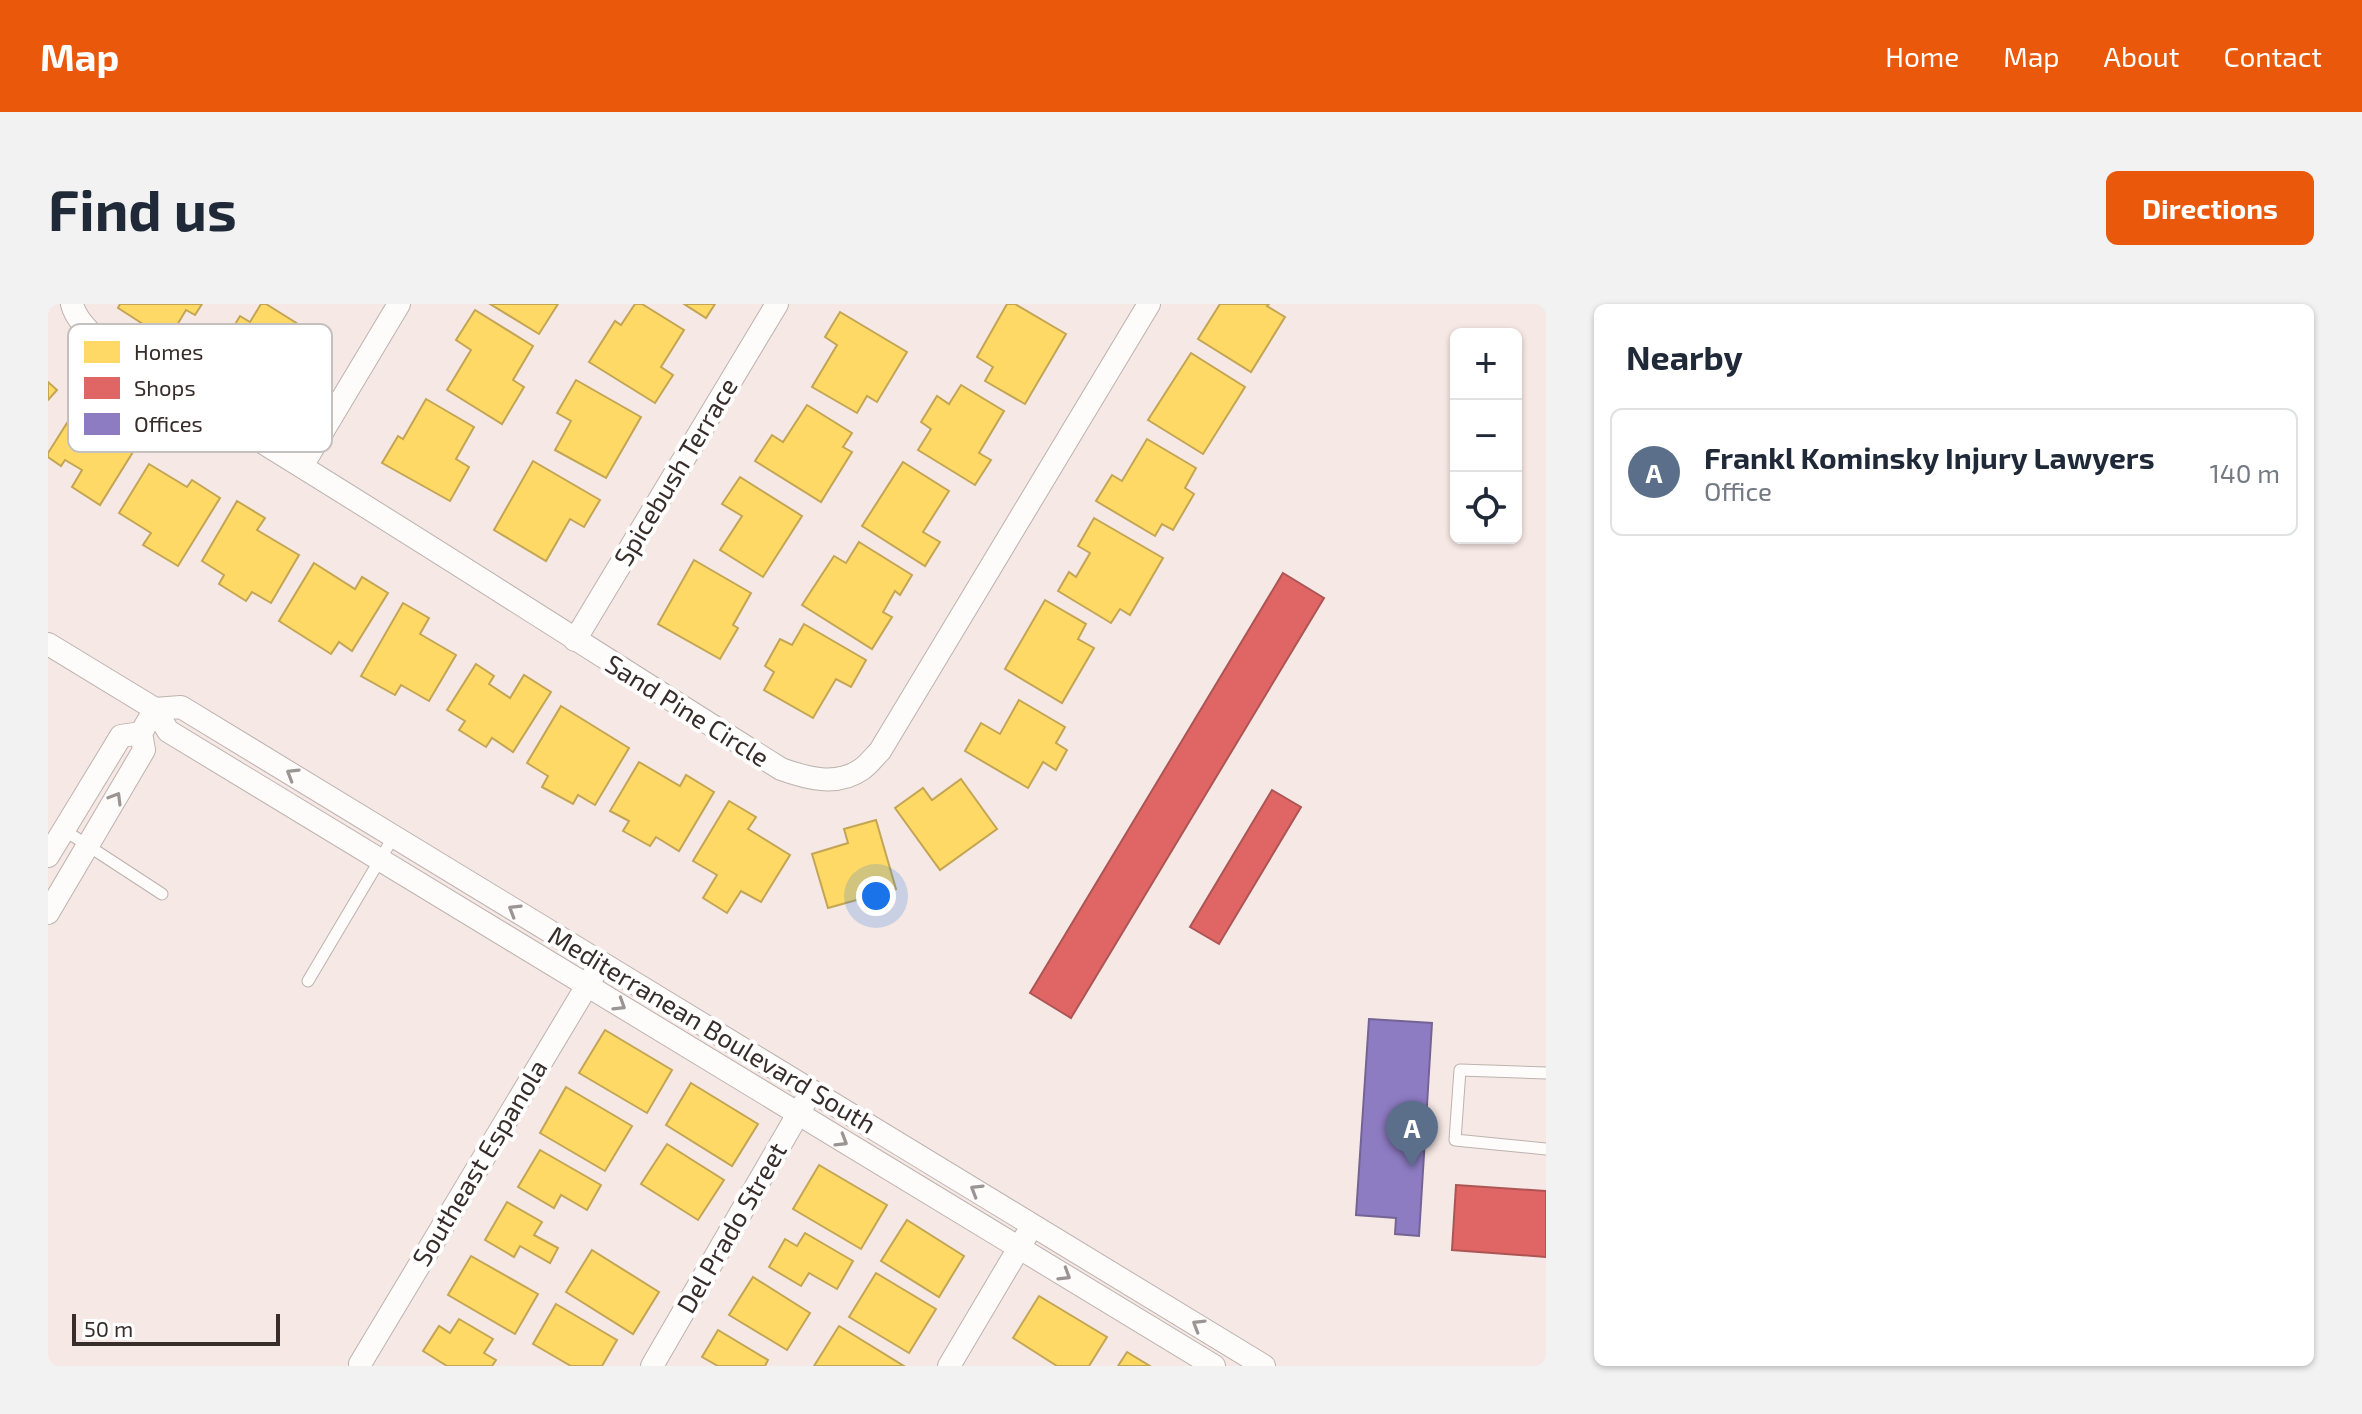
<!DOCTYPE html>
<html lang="en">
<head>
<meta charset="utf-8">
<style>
	body { margin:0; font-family:"Exo 2",sans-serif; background:#f2f2f3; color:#1f2937 }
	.controls { position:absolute; right:24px; top:24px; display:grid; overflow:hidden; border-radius:12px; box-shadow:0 2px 6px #0004 }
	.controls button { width:72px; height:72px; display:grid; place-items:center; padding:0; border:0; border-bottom:2px solid #e0e1e3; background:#fff; color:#1f2937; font:40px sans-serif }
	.scale { position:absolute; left:24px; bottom:20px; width:208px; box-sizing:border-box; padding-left:8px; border:4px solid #372d2a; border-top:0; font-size:22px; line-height:28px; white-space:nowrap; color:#372d2a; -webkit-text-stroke:6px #fff; paint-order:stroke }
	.you { position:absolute; left:828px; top:592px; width:28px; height:28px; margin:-20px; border:6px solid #fff; border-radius:50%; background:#1a73e8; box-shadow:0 0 0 12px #1a73e833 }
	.badge { display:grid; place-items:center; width:52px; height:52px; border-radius:50%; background:#ea580c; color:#fff; font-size:26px; font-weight:700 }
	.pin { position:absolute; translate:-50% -66px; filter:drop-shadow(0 2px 4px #0008) }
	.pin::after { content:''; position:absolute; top:42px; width:28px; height:24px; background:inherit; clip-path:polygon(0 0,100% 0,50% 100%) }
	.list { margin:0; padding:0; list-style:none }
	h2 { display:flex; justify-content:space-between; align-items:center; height:104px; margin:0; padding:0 32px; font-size:34px }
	h2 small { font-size:26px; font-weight:400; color:#747a83 }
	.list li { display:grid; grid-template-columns:52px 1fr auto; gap:24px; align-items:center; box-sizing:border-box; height:128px; margin:0 16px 16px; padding:0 16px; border:2px solid #e0e1e3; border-radius:12px }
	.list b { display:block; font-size:30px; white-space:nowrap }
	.list p { margin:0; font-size:26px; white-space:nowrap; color:#747a83 }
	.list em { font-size:26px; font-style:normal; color:#747a83 }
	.icon { flex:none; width:44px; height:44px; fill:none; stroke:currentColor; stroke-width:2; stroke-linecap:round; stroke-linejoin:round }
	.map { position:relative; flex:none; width:1498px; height:1062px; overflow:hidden; border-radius:12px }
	header { display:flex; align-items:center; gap:48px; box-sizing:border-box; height:112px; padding:0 40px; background:#ea580c; color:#fff }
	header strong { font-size:38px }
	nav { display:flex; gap:44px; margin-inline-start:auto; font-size:28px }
	.intro { display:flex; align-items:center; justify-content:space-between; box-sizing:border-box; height:192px; padding:0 48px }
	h1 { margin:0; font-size:56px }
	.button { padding:20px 36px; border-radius:12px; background:#ea580c; color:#fff; font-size:28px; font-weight:700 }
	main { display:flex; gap:48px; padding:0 48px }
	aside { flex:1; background:#fff; border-radius:12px; box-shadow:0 2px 6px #0004 }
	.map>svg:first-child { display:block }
	.homes { fill:#ffd966; stroke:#c3a554; stroke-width:2 }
	.shops { fill:#e06666; stroke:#ad5554; stroke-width:2 }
	.offices { fill:#8e7cc3; stroke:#746495; stroke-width:2 }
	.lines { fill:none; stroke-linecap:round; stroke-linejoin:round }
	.lane-casing { stroke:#bcb2ae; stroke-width:13 }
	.street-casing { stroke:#bcb2ae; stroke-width:24 }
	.lane { stroke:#fefcfb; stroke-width:11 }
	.street { stroke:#fefcfb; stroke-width:22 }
	.oneway { stroke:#9a9492 }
	.labels { text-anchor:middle; stroke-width:8; stroke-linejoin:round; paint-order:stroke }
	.street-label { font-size:26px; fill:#372d2a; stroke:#fff }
	.key { fill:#fff; stroke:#c3c0bf; stroke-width:2 }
	.key-label { font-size:22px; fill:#372d2a }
</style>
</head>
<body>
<header>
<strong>Map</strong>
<nav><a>Home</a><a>Map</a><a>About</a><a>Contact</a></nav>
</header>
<div class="intro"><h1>Find us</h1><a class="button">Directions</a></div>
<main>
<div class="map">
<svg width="1498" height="1062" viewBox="0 0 1498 1062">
	<rect width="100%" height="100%" fill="#f6e8e4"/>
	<g class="homes">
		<path d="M72 0H154L147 11 138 6 120 36 70 4Z"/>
		<path d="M213 0H218L274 35 258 60 237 46 212 85 176 63 188 44 177 37 192 12 202 18Z"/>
		<path d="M442 0H510L491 30Z"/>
		<path d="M587 0H594L636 26 613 63 625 71 607 99 541 58 567 17 573 21Z"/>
		<path d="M636 0H667L658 14Z"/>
		<path d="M959 0H967L1018 30 977 100 937 77 945 63 929 53Z"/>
		<path d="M1172 0H1221L1219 2 1237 13 1203 68 1150 35Z"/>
		<path d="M427 6 485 42 465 76 476 83 454 120 399 86 423 46 408 36Z"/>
		<path d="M792 8 859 48 829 98 819 92 809 109 764 83 789 41 777 33Z"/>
		<path d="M1143 49 1197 83 1155 150 1100 116Z"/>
		<path d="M528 76 593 113 558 174 507 146 523 117 509 109Z"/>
		<path d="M0 78 9 86 0 96Z"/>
		<path d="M913 81 956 107 931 149 943 156 927 181 870 146 883 125 873 118 889 92 901 100Z"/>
		<path d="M378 95 426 123 408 155 421 163 402 197 334 159 350 132 355 135Z"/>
		<path d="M759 101 804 129 795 143 804 148 773 198 707 157 724 131 735 138Z"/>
		<path d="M73 112 98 127 52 201 24 183 34 166 17 156 13 162 0 153V149L19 119 54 142Z"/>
		<path d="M1099 135 1148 164 1137 184 1146 190 1125 226 1114 220 1107 232 1048 197 1064 171 1074 177Z"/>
		<path d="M485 157 552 196 536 223 522 215 498 257 446 226Z"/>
		<path d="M855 158 901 187 875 228 892 238 877 262 814 222Z"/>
		<path d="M101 160 139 183 144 176 172 194 130 262 95 241 103 229 71 209Z"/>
		<path d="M692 173 754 212 715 273 672 246 694 212 674 200Z"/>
		<path d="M189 197 217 214 209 226 251 251 223 299 204 288 198 297 171 280 176 271 154 257Z"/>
		<path d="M1046 214 1115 254 1082 311 1072 305 1063 319 1010 287 1021 268 1028 273 1042 249 1030 242Z"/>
		<path d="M811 238 864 271 852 291 847 287 835 308 844 313 824 345 754 301 786 252 798 259Z"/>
		<path d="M646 256 703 289 685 321 690 324 672 355 610 320Z"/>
		<path d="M266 259 307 285 314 273 340 289 304 347 291 338 283 350 231 317Z"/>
		<path d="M997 296 1038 320 1030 335 1046 344 1014 399 957 365Z"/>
		<path d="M355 299 381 314 372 330 408 351 381 397 353 381 347 391 313 372Z"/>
		<path d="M756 320 818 356 803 383 788 375 765 414 716 386 726 368 717 362 732 335 744 341Z"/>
		<path d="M428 360 446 372 441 380 462 394 476 371 503 388 465 448 444 434 438 443 411 426 417 417 399 406Z"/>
		<path d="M971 396 1017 423 1008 439 1019 446 1008 466 995 458 980 484 917 447 933 419 952 430Z"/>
		<path d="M513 402 581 444 547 501 530 491 525 500 494 483 500 472 479 459Z"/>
		<path d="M591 458 632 482 638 471 666 488 631 547 608 533 602 542 575 527 581 517 562 507Z"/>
		<path d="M913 475 949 525 892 566 847 504 875 484 884 496Z"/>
		<path d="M681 497 708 513 700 525 742 551 713 598 693 587 679 609 655 594 669 571 645 557Z"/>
		<path d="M828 516 848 585 780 604 764 550 800 539 796 525Z"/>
		<path d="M557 726 624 766 599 809 531 769Z"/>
		<path d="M643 779 710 820 684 862 618 821Z"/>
		<path d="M518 783 584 822 557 867 492 829Z"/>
		<path d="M619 840 676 876 650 916 593 880Z"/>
		<path d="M492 846 553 881 539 906 513 891 506 904 470 883Z"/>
		<path d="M771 861 839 901 813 945 745 905Z"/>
		<path d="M459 898 494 918 486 931 510 944 502 959 472 942 466 953 437 936Z"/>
		<path d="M859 916 916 952 891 993 833 957Z"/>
		<path d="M757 929 805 957 789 985 761 969 753 982 721 963 737 935 749 942Z"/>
		<path d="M544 946 611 988 585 1030 518 988Z"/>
		<path d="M423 952 490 990 467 1030 400 991Z"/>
		<path d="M828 969 888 1005 861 1049 801 1013Z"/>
		<path d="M705 973 762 1009 739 1046 681 1011Z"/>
		<path d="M991 992 1059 1033 1041 1062H1009L965 1034Z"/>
		<path d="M508 1000 569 1036 554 1062H523L485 1040Z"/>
		<path d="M411 1015 445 1035 436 1049 448 1056 444 1062H399L375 1047 391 1022 402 1029Z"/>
		<path d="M791 1022 856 1062H766Z"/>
		<path d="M670 1026 720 1056 717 1062H670L654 1053Z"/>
		<path d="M1079 1048 1102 1062H1070Z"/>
	</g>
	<g class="shops">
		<path d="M1235 269 1276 294 1023 714 982 689Z"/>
		<path d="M1224 486 1253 503 1171 640 1142 623Z"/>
		<path d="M1408 881 1498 887V953L1404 946Z"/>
	</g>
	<path class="offices" d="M1321 715 1384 719 1371 932 1347 930 1348 914 1308 911Z"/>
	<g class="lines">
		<defs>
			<g id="lane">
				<path d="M16 526 114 590"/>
				<path d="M260 677 346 532"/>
				<path d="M1498 769 1412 766 1407 836 1498 845"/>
			</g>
			<g id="street">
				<path d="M24 0C33 40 129 86 165 108 356 224 543 346 733 465 758 474 789 483 814 465 820 461 826 453 832 447L1101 0"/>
				<path d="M254 162 351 0"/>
				<path d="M527 336 729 0"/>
				<path d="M0 340 107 405 120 427 1166 1062"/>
				<path d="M107 405 133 403 1216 1062"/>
				<path d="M0 552 73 432 93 429"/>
				<path d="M0 609 96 446 93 429 107 405"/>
				<path d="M312 1060 546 670"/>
				<path d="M604 1062 757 798"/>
				<path d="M901 1062 978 932"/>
			</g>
		</defs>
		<use href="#lane" class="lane-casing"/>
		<use href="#street" class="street-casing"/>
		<use href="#lane" class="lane"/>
		<use href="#street" class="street"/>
	</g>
	<defs><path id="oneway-chevron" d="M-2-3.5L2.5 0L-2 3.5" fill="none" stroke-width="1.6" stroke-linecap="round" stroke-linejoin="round" transform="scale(2)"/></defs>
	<g class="oneway">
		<use href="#oneway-chevron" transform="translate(244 470) rotate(-149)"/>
		<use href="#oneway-chevron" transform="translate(68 494) rotate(-59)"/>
		<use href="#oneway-chevron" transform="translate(466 606) rotate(-149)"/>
		<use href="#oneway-chevron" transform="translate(572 701) rotate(32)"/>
		<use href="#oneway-chevron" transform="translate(794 837) rotate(31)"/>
		<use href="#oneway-chevron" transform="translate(928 886) rotate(-149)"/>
		<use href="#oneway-chevron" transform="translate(1017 971) rotate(32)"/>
		<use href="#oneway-chevron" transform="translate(1150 1021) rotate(-149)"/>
	</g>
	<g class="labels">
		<g class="street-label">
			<text transform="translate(628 168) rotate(-59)" y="9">Spicebush Terrace</text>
			<text transform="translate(639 407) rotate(32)" y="9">Sand Pine Circle</text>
			<text transform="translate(664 726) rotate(31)" y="9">Mediterranean Boulevard South</text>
			<text transform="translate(432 859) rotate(-59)" y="9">Southeast Espanola</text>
			<text transform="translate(684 924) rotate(-60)" y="9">Del Prado Street</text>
		</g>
	</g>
	<rect x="20" y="20" width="264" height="128" rx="12" class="key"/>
	<rect x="36" y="37" width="36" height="22" fill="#ffd966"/>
	<rect x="36" y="73" width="36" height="22" fill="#e06666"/>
	<rect x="36" y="109" width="36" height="22" fill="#8e7cc3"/>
	<g class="key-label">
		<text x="86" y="56">Homes</text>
		<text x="86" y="92">Shops</text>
		<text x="86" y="128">Offices</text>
	</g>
</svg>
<div class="controls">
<button>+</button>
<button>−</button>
<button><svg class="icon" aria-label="locate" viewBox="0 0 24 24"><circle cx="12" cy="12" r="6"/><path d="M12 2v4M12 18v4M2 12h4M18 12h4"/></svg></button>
</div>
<div class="scale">50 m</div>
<div class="you"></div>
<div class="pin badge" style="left:1364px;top:863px;background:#5c6f8a">A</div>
</div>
<aside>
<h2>Nearby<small></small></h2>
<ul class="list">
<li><span class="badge" style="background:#5c6f8a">A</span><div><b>Frankl Kominsky Injury Lawyers</b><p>Office</p></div><em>140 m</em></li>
</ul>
</aside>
</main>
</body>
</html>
